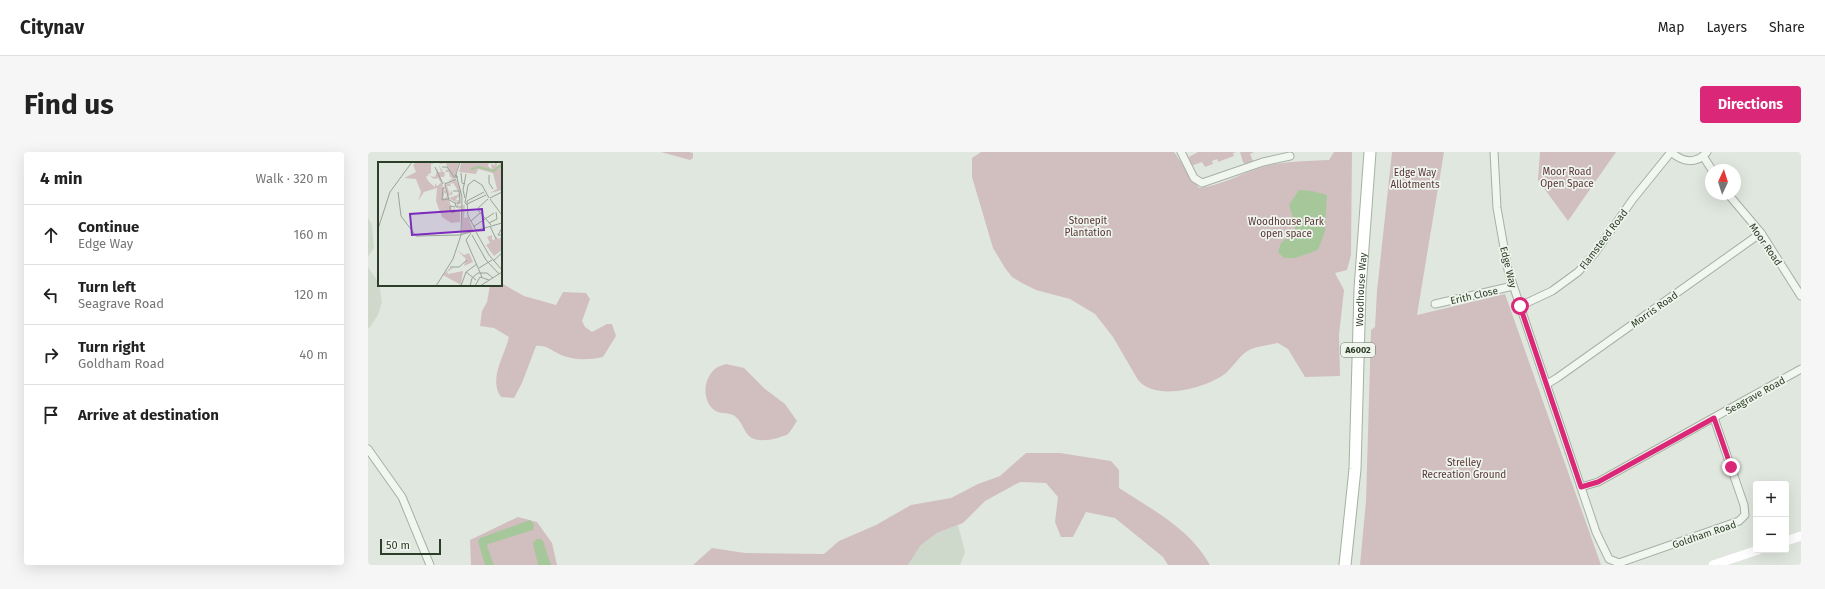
<!DOCTYPE html>
<html lang="en">
<head>
<meta charset="utf-8">
<style>
	body { margin:0; font-family:"Fira Sans",sans-serif; background:#f6f6f6; color:#222 }
	.controls { position:absolute; right:12px; bottom:12px; display:grid; overflow:hidden; border-radius:4px; box-shadow:0 4px 16px #0002 }
	.controls button { width:36px; height:36px; display:grid; place-items:center; padding:0; border:0; border-bottom:1px solid #e0e0e0; background:#fff; color:#222; font:20px sans-serif }
	.compass { position:absolute; left:1337px; top:12px; width:36px; height:36px; border-radius:50%; background:#fff; box-shadow:0 4px 16px #0002; rotate:4deg }
	.scale { position:absolute; left:12px; bottom:10px; width:61px; box-sizing:border-box; padding-left:4px; border:2px solid #2b3e27; border-top:0; font-size:11px; line-height:14px; white-space:nowrap; color:#2b3e27; -webkit-text-stroke:3px #eff5ed; paint-order:stroke }
	.stop { position:absolute; width:12px; height:12px; margin:-9px; border:3px solid #db2777; border-radius:50%; background:#fff }
	.stop.end { background:#db2777; border-color:#fff; box-shadow:0 1px 4px #0008 }
	.list { margin:0; padding:0; list-style:none }
	h2 { display:flex; justify-content:space-between; align-items:center; height:52px; margin:0; padding:0 16px; font-size:17px }
	h2 small { font-size:13px; font-weight:400; color:#767676 }
	.list li { display:grid; grid-template-columns:26px 1fr auto; gap:12px; align-items:center; box-sizing:border-box; height:60px; padding:0 16px; border-top:1px solid #e0e0e0 }
	.list b { display:block; font-size:15px; white-space:nowrap }
	.list p { margin:0; font-size:13px; white-space:nowrap; color:#767676 }
	.list em { font-size:13px; font-style:normal; color:#767676 }
	.icon { flex:none; width:22px; height:22px; fill:none; stroke:currentColor; stroke-width:2; stroke-linecap:round; stroke-linejoin:round }
	.map { position:relative; flex:none; width:1433px; height:413px; overflow:hidden; border-radius:4px }
	header { display:flex; align-items:center; gap:24px; box-sizing:border-box; height:56px; padding:0 20px; background:#fff; border-bottom:1px solid #e0e0e0 }
	header strong { font-size:19px }
	nav { display:flex; gap:22px; margin-inline-start:auto; font-size:14px }
	.intro { display:flex; align-items:center; justify-content:space-between; box-sizing:border-box; height:96px; padding:0 24px }
	h1 { margin:0; font-size:28px }
	.button { padding:10px 18px; border-radius:4px; background:#db2777; color:#fff; font-size:14px; font-weight:700 }
	main { display:flex; gap:24px; padding:0 24px }
	aside { flex:1; background:#fff; border-radius:4px; box-shadow:0 4px 16px #0002 }
	.map>svg:first-child { display:block }
	.built { fill:#ced9cc }
	.green { fill:#d1bfc0 }
	.water { fill:#a6c799 }
	.lines { fill:none; stroke-linecap:round; stroke-linejoin:round }
	.street-casing { stroke:#a6b1a3; stroke-width:9 }
	.primary-casing { stroke:#a2b39e; stroke-width:13 }
	.street { stroke:#f1f6f1; stroke-width:7 }
	.secondary { stroke:#fff; stroke-width:9 }
	.primary { stroke:#fff; stroke-width:11 }
	.route { stroke:#db2777; stroke-width:5 }
	.labels { text-anchor:middle; stroke-width:3.5; stroke-linejoin:round; paint-order:stroke }
	.shield { fill:#eff5ed; stroke:#667562; stroke-width:1 }
	.shield-label { font-size:9px; font-weight:bold; fill:#2b3e27 }
	.park-label { font-size:10px; fill:#593535; stroke:#eff5ed }
	.street-label { font-size:10px; fill:#2b3e27; stroke:#eff5ed }
	.inset-river { fill:none; stroke:#a6c799; stroke-width:2 }
	.inset-road { fill:none; stroke:#98a395; stroke-width:1 }
	.view { fill:#7b2cbf; fill-opacity:0.15; stroke:#7b2cbf; stroke-width:2 }
	.inset-edge { fill:none; stroke:#2b3e27; stroke-width:2 }
</style>
</head>
<body>
<header>
<strong>Citynav</strong>
<nav><a>Map</a><a>Layers</a><a>Share</a></nav>
</header>
<div class="intro"><h1>Find us</h1><a class="button">Directions</a></div>
<main>
<aside>
<h2>4 min<small>Walk · 320 m</small></h2>
<ul class="list">
<li><svg class="icon" aria-label="ahead" viewBox="0 0 24 24"><path d="M12 20V5M6 11l6-6 6 6"/></svg><div><b>Continue</b><p>Edge Way</p></div><em>160 m</em></li>
<li><svg class="icon" aria-label="left" viewBox="0 0 24 24"><path d="M17 20v-9H6M10 6l-5 5 5 5"/></svg><div><b>Turn left</b><p>Seagrave Road</p></div><em>120 m</em></li>
<li><svg class="icon" aria-label="right" viewBox="0 0 24 24"><path d="M7 20v-9h11M14 6l5 5-5 5"/></svg><div><b>Turn right</b><p>Goldham Road</p></div><em>40 m</em></li>
<li><svg class="icon" aria-label="arrive" viewBox="0 0 24 24"><path d="M6 21V4h12l-3 4 3 4H6"/></svg><div><b>Arrive at destination</b></div></li>
</ul>
</aside>
<div class="map">
<svg width="1433" height="413" viewBox="0 0 1433 413">
	<rect width="100%" height="100%" fill="#e0e7de"/>
	<g class="built">
		<path d="M0 66 4 73 6 96 0 105Z"/>
		<path d="M0 115 11 131 14 150 10 163 2 175 0 176Z"/>
		<path d="M590 373 597 400 592 413H540L553 393 569 381Z"/>
	</g>
	<g class="green">
		<path d="M293 0H321L325 1V6L322 8Z"/>
		<path d="M613 0H806L831 36C856 33 877 19 902 13 921 9 941 9 961 8L966 0H984L983 103 979 118 967 121 976 138 971 183 972 224 937 225 920 197 910 191C901 193 891 194 883 197 873 201 866 214 858 221 839 236 788 250 770 228L745 185 727 162 702 147 668 138 654 131 644 125 637 116 625 96 609 42 604 25V6Z"/>
		<path d="M830 0H869L865 1 866 4 850 10 849 7 844 9 845 12 837 15 834 10 823 14 821 5Z"/>
		<path d="M872 0H886L882 2 885 9 877 12 875 10Z"/>
		<path d="M1024 0H1076L1049 163 1137 142 1233 413H992L998 349 1003 178 1007 175 1009 139Z"/>
		<path d="M1172 0H1248L1200 69 1170 28Z"/>
		<path d="M133 131 156 144 188 153 195 140 218 141 222 147 214 169 217 175 224 180 239 172H244L248 184 235 205C220 208 206 209 191 202 182 198 179 193 168 194L154 231 146 246 133 245C120 227 137 203 141 185L126 176 112 174 114 159 119 150 122 133H133Z"/>
		<path d="M358 212 376 216 397 237 417 252 429 269C426 273 423 279 420 282 411 287 389 292 381 284 376 279 374 271 369 266 363 259 353 263 346 258 334 248 335 227 347 217 349 215 354 213 358 212Z"/>
		<path d="M658 301H692L743 309 751 318V336C785 358 822 377 842 413H800L795 405 747 366 718 360 705 385H693L687 370 690 345 678 331 652 330 617 349 595 371 569 381 553 393 540 413H325L344 396 377 401 456 402 471 389 508 373 543 353 583 346 610 332 632 324Z"/>
		<path d="M150 365 169 370 184 391 189 413H103L102 388Z"/>
	</g>
	<g class="water">
		<path d="M931 38 944 39 959 43 957 79 950 98 927 106H916L910 100 913 91 927 79V72L921 53Z"/>
		<path d="M162 368 166 372 165 378 120 392 119 394 126 413H117L110 389 112 386Z"/>
		<path d="M168 387H173L175 389 183 413H170L165 391Z"/>
	</g>
	<g class="lines">
		<defs>
			<g id="street">
				<path d="M813 0 826 26 834 31 895 10 922 4"/>
				<path d="M1126 0 1129 56 1140 118 1228 380 1241 407 1251 411 1371 369 1377 363 1376 353 1346 266"/>
				<path d="M1303 0C1314 10 1328 13 1339 0"/>
				<path d="M1335 4 1344 18"/>
				<path d="M1360 42 1393 81 1433 144"/>
				<path d="M1067 152 1145 134"/>
				<path d="M1152 154 1184 139 1210 120 1227 101 1265 47 1303 0"/>
				<path d="M1179 232 1189 226 1393 81"/>
				<path d="M0 297 34 345 62 413"/>
				<path d="M1213 335 1230 330 1433 217"/>
			</g>
			<g id="primary">
				<path id="s1" d="M977 413 987 317 992 137 1002 0"/>
			</g>
		</defs>
		<use href="#street" class="street-casing"/>
		<use href="#primary" class="primary-casing"/>
		<use href="#street" class="street"/>
		<g class="secondary">
			<path d="M1418 389 1433 384"/>
			<path d="M1345 413 1390 398"/>
		</g>
		<use href="#primary" class="primary"/>
	</g>
	<g class="lines">
		<path class="route" d="M1152 154 1213 335 1230 330 1346 266 1363 315"/>
	</g>
	<g class="labels">
		<rect class="shield" x="973" y="191" width="34" height="14" rx="3"/>
		<g class="shield-label">
			<text x="990" y="201">A6002</text>
		</g>
		<g class="park-label">
			<text x="1199" y="23">Moor Road<tspan x="1199" dy="12">Open Space</tspan></text>
			<text x="1047" y="24">Edge Way<tspan x="1047" dy="12">Allotments</tspan></text>
			<text x="720" y="72">Stonepit<tspan x="720" dy="12">Plantation</tspan></text>
			<text x="918" y="73">Woodhouse Park<tspan x="918" dy="12">open space</tspan></text>
			<text x="1096" y="314">Strelley<tspan x="1096" dy="12">Recreation Ground</tspan></text>
		</g>
		<g class="street-label">
			<text transform="translate(1235 87) rotate(-53)" y="4">Flamsteed Road</text>
			<text transform="translate(1398 92) rotate(55)" y="4">Moor Road</text>
			<text transform="translate(1141 115) rotate(76)" y="4">Edge Way</text>
			<text dy="4" stroke="none"><textPath href="#s1" startOffset="276">Woodhouse Way</textPath></text>
			<text transform="translate(1106 143) rotate(-13)" y="4">Erith Close</text>
			<text transform="translate(1286 157) rotate(-35)" y="4">Morris Road</text>
			<text transform="translate(1387 243) rotate(-29)" y="4">Seagrave Road</text>
			<text transform="translate(1336 382) rotate(-19)" y="4">Goldham Road</text>
		</g>
	</g>
	<g transform="translate(10 10)">
		<rect width="124" height="124" fill="#e0e7de"/>
		<path d="M38 0H81L76 17 69 20 75 16 72 15 71 10H67L69 7 63 8 67 11 66 15H62L65 24 63 26 67 25 66 20 69 21 67 27 63 30 68 28V33L66 30V34L63 35 68 36 69 33 68 23 78 17 83 28 82 45V38L80 45 78 44 80 41 78 38H82L80 34 77 40 71 36 82 32 74 19 75 22 72 21 73 24H69L72 33 73 28 75 32 70 34V37L63 38H71L74 48 77 46V50L82 46V60L73 61 64 55 58 39 59 26 46 30 40 39 43 30 38 17 26 16 38 10 35 3ZM61 0 62 2 68 1 70 8 63 7 62 4H61L63 10H60V6L57 15 49 13 53 11V2ZM51 13 56 17 60 16 63 21 59 24 57 21V25L51 20 48 15ZM90 0 111 1 110 4 113 7 114 6V8L113 1 117 4 116 0H120L118 5 124 0V28L112 31 119 27 115 11 100 7 98 12 81 10 83 1ZM84 43H87L86 56 90 55 96 70 84 72ZM114 73V78L118 77 117 73 120 77 124 75V88L116 94 108 83 112 81 109 75ZM79 88 86 93 91 91 95 100 86 104 88 97ZM72 106H75L69 110 70 112 85 109 83 123 65 113Z" fill="#d1bfc0" fill-rule="evenodd"/>
		<path class="inset-river" d="M93 7 101 5 116 9 121 4 124 5"/>
		<path class="inset-road" d="M57 5 65 22M64 5H69L77 16M83 11 84 21 87 22M111 13V21L115 27M80 15H77L82 0M67 22 78 17M67 23 71 38 77 41 78 45H83M65 25 64 38 71 37M75 29H81L82 41H77M20 30 23 54 38 74 82 73M87 36 85 28 88 12M112 36 124 30M112 37 124 53M89 42 108 33M89 43 87 41 90 23 96 18 104 23 111 36M77 45 72 44V47L74 51 79 49M100 46 110 37M100 48 113 63M93 59 102 51M111 61 119 57 118 50M112 64 118 77M95 65 116 51M124 66 120 73H124M0 67 12 30 34 0M98 68 90 54 89 39 106 30M98 70 111 93 124 108M93 71 88 78 104 115M82 73 124 61M94 73 108 98 121 112M115 99 124 91M72 105H81L89 98M101 106 114 98M88 110 98 118M58 124 75 97 83 73 84 35 78 12M83 124 88 110 99 102M92 124 94 116 100 111H109L115 116M97 124 102 115 111 118M102 124 124 110"/>
		<path class="view" d="M104 47 106 68 34 73 32 52Z"/>
		<rect width="124" height="124" class="inset-edge"/>
	</g>
</svg>
<div class="controls">
<button>+</button>
<button>−</button>
</div>
<svg class="compass" viewBox="-18 -18 36 36"><path d="M0-13l5 13h-10z" fill="#e53935"/><path d="M0 13l5-13h-10z" fill="#767676"/></svg>
<div class="scale">50 m</div>
<div class="stop" style="left:1152px;top:154px"></div>
<div class="stop end" style="left:1363px;top:315px"></div>
</div>
</main>
</body>
</html>
